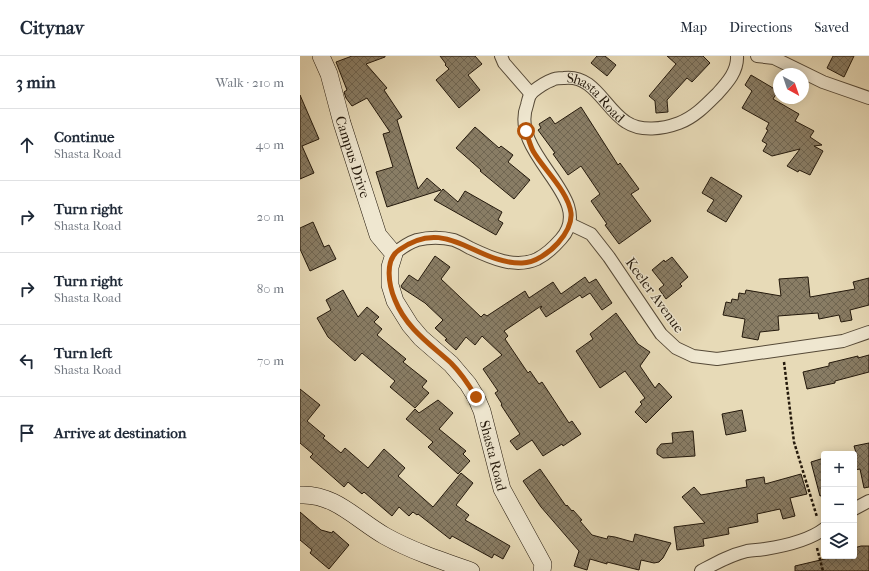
<!DOCTYPE html>
<html lang="en">
<head>
<meta charset="utf-8">
<style>
	body { margin:0; font-family:"IM FELL French Canon",serif; background:#f6f6f7; color:#1f2937 }
	.controls { position:absolute; right:12px; bottom:12px; display:grid; overflow:hidden; border-radius:4px; box-shadow:0 2px 10px #0003 }
	.controls button { width:36px; height:36px; display:grid; place-items:center; padding:0; border:0; border-bottom:1px solid #e0e1e3; background:#fff; color:#1f2937; font:20px sans-serif }
	.compass { position:absolute; left:473px; top:12px; width:36px; height:36px; border-radius:50%; background:#fff; box-shadow:0 2px 10px #0003; rotate:140deg }
	.stop { position:absolute; width:12px; height:12px; margin:-9px; border:3px solid #b45309; border-radius:50%; background:#fff }
	.stop.end { background:#b45309; border-color:#fff; box-shadow:0 1px 4px #0008 }
	.list { margin:0; padding:0; list-style:none }
	h2 { display:flex; justify-content:space-between; align-items:center; height:52px; margin:0; padding:0 16px; font-size:17px }
	h2 small { font-size:13px; font-weight:400; color:#747a83 }
	.list li { display:grid; grid-template-columns:26px 1fr auto; gap:12px; align-items:center; box-sizing:border-box; height:72px; padding:0 16px; border-top:1px solid #e0e1e3 }
	.list b { display:block; font-size:15px; white-space:nowrap }
	.list p { margin:0; font-size:13px; white-space:nowrap; color:#747a83 }
	.list em { font-size:13px; font-style:normal; color:#747a83 }
	.icon { flex:none; width:22px; height:22px; fill:none; stroke:currentColor; stroke-width:2; stroke-linecap:round; stroke-linejoin:round }
	.map { position:relative; flex:none; width:569px; height:515px; overflow:hidden }
	header { display:flex; align-items:center; gap:24px; box-sizing:border-box; height:56px; padding:0 20px; background:#fff; border-bottom:1px solid #e0e1e3 }
	header strong { font-size:19px }
	nav { display:flex; gap:22px; margin-inline-start:auto; font-size:14px }
	main { display:flex }
	aside { flex:1; background:#fff }
	.map>svg:first-child { display:block }
	.building { fill:url(#building-cross-hatch); stroke:#24190c }
	.lines { fill:none; stroke-linecap:round; stroke-linejoin:round }
	.street-casing { stroke:#554937; stroke-width:14 }
	.secondary-casing { stroke:#24190c; stroke-width:18 }
	.path { stroke:#24190c; stroke-width:2.5; stroke-dasharray:3 2; stroke-linecap:butt }
	.street { stroke:#efe7d0; stroke-width:12 }
	.secondary { stroke:#efe7d0; stroke-width:17 }
	.route { stroke:#b45309; stroke-width:5 }
	.labels { text-anchor:middle; stroke-width:3; stroke-linejoin:round; paint-order:stroke }
	.street-label { font-size:14px; fill:#24190c; stroke:#efe7d0 }
</style>
</head>
<body>
<header>
<strong>Citynav</strong>
<nav><a>Map</a><a>Directions</a><a>Saved</a></nav>
</header>
<main>
<aside>
<h2>3 min<small>Walk · 210 m</small></h2>
<ul class="list">
<li><svg class="icon" aria-label="ahead" viewBox="0 0 24 24"><path d="M12 20V5M6 11l6-6 6 6"/></svg><div><b>Continue</b><p>Shasta Road</p></div><em>40 m</em></li>
<li><svg class="icon" aria-label="right" viewBox="0 0 24 24"><path d="M7 20v-9h11M14 6l5 5-5 5"/></svg><div><b>Turn right</b><p>Shasta Road</p></div><em>20 m</em></li>
<li><svg class="icon" aria-label="right" viewBox="0 0 24 24"><path d="M7 20v-9h11M14 6l5 5-5 5"/></svg><div><b>Turn right</b><p>Shasta Road</p></div><em>80 m</em></li>
<li><svg class="icon" aria-label="left" viewBox="0 0 24 24"><path d="M17 20v-9H6M10 6l-5 5 5 5"/></svg><div><b>Turn left</b><p>Shasta Road</p></div><em>70 m</em></li>
<li><svg class="icon" aria-label="arrive" viewBox="0 0 24 24"><path d="M6 21V4h12l-3 4 3 4H6"/></svg><div><b>Arrive at destination</b></div></li>
</ul>
</aside>
<div class="map">
<svg width="569" height="515" viewBox="0 0 569 515">
	<defs>
		<pattern id="building-cross-hatch" width="8" height="8" patternUnits="userSpaceOnUse"><rect width="8" height="8" fill="#897d65"/><path d="M0 0l8 8M0 8l8-8" fill="none" stroke="#706652"/></pattern>
	</defs>
	<rect width="100%" height="100%" fill="#e7dab7"/>
	<filter id="stains"><feTurbulence type="fractalNoise" baseFrequency=".005" numOctaves="4"/><feColorMatrix values="0 0 0 0 .2 0 0 0 0 .09 0 0 0 0 .02 0 0 0 .5 -.17"/></filter>
	<radialGradient id="worn" r=".72"><stop offset=".6" stop-color="#630" stop-opacity="0"/><stop offset="1" stop-color="#630" stop-opacity=".3"/></radialGradient>
	<g class="building">
		<path d="M52 0H85V1L66 8 87 32 84 34 102 61 97 64 118 133 127 122 141 134 87 151 76 116 93 111 83 78 90 76 67 42 52 50 46 42 44 36 47 34 36 6Z"/>
		<path d="M140 0H175L182 8 168 19 180 34 159 52 136 24 149 13 145 9 146 8Z"/>
		<path d="M297 0H305L316 9 307 20 291 7Z"/>
		<path d="M367 0H403L410 7 392 26 387 22 367 44 368 56 356 57 355 45 349 40 376 8Z"/>
		<path d="M533 0H554L544 21 527 12Z"/>
		<path d="M451 19 478 35 473 43 499 58 495 65 514 75 510 81 522 89 514 90 523 95 510 119 499 114 498 116 487 110 500 93 472 100 463 95 467 88 462 85 468 74 466 73 469 67 442 52 452 35 445 29Z"/>
		<path d="M0 39 19 83 2 90 14 117 0 123Z"/>
		<path d="M281 51 318 109 320 107 339 133 331 138 351 165 319 188 305 169 307 168 291 145 300 138 281 110 268 119 253 98 255 97 238 74 241 72 239 68 250 61 255 68Z"/>
		<path d="M175 71 199 92 201 90 213 99 208 106 230 124 214 143 180 115 181 114 156 92Z"/>
		<path d="M411 121 442 140 426 166 407 155 414 144 402 137Z"/>
		<path d="M143 133 158 146 165 135 202 156 198 164 203 167 196 179 134 144Z"/>
		<path d="M13 166 24 191 29 189 36 203 10 215 0 193V172Z"/>
		<path d="M135 200 150 211 141 223 181 261 184 258 187 260 225 235 229 242 253 226 261 238 285 221 289 227 296 223 312 247 302 254 290 237 282 242 280 239 246 261 240 252 242 251 241 250 204 275 208 280 205 283 228 317 230 315 239 328 242 326 269 367 272 365 281 378 263 390 262 388 243 400 232 384 217 394 210 385 220 378 201 349 202 348 195 337 198 335 183 313 202 299 182 280 175 289 166 281 156 294 145 284 147 283 135 272 143 264 125 247 102 232 101 230 109 219 118 225Z"/>
		<path d="M372 201 388 221 380 228 382 230 366 243 359 233 364 229 352 214 364 204 365 206Z"/>
		<path d="M508 221 510 241 555 233 553 226 569 222V249L550 254 552 264 541 266 539 259 519 263 518 257 478 260 479 274 460 276 458 284 442 281 445 263 423 259 426 246 431 247 432 243 438 244 439 237 445 238 446 234 481 240 479 223Z"/>
		<path d="M43 234 58 261 67 251 79 261 74 266 82 273 77 279 106 303 103 306 127 325 122 331 129 337 115 352 90 331 95 325 62 297 55 305 28 281 17 262 31 254 26 244Z"/>
		<path d="M316 257 338 288 350 296 340 310 355 332 359 327 372 341 346 367 335 356 342 348 340 346 345 342 325 315 300 332 276 295 293 283 290 278Z"/>
		<path d="M569 299V316L535 325V327L507 333 503 316 529 310V307L558 300V302Z"/>
		<path d="M0 333 20 349 7 365 25 380 23 382 41 397 45 392 68 412 84 393 105 412 98 420 133 451 161 417 173 427 156 449 169 459 165 464 210 490 203 503 194 498 192 502 152 480 150 483 118 458 117 459 113 456 109 460 99 451 92 460 64 436 62 438 48 426 44 431 10 401 13 398 0 387Z"/>
		<path d="M138 344 153 357 139 373 166 395 163 398 170 405 158 418 128 391 133 386 106 363 115 353 119 357Z"/>
		<path d="M442 354 446 375 426 379 422 358Z"/>
		<path d="M393 375 395 400 363 402 357 398V393L361 388 373 387 372 377Z"/>
		<path d="M569 387V431L564 432 560 413 554 414V400H557L554 390Z"/>
		<path d="M524 402V439L520 440 511 406Z"/>
		<path d="M240 413 266 450 267 449 272 455 273 454 282 464 280 465 292 479 307 483 308 480 315 481 333 486 335 478 371 487 363 502 359 506 354 507 341 504 339 514 307 506V508L290 503 287 514 274 510 279 495 241 451 223 425Z"/>
		<path d="M501 418 507 438 490 442 495 460 483 463 480 453 457 458 458 466 428 472 429 478 403 483 404 490 377 494 374 471 405 467 382 441 394 431 401 439 447 431 446 424 464 421 465 428Z"/>
		<path d="M0 456 21 474 32 477 33 475 49 489 29 513 10 497 12 494 0 484Z"/>
		<path d="M561 490H569V515H495V510L529 502 528 500H554V492Z"/>
	</g>
	<g class="lines">
		<defs>
			<g id="street">
				<path d="M201 0 204 7 231 38"/>
				<path d="M457 0 474 2 523 26 569 42"/>
				<path d="M270 168 291 178 309 201 361 278 376 292 393 300 417 303 543 285 569 276"/>
				<path id="s1" d="M94 198C101 192 108 187 117 184 129 181 142 181 154 184 159 186 165 189 170 192 191 202 215 213 237 203 247 198 254 191 261 183 298 142 208 99 227 49 228 45 229 40 231 37 236 33 246 26 252 24 255 22 260 22 264 22 294 18 305 53 326 66 341 76 363 73 379 67 395 61 407 48 418 37 427 27 438 15 437 0"/>
				<path d="M554 453 569 445"/>
				<path d="M401 515C416 507 430 499 447 495 453 494 459 494 465 493 484 490 508 485 524 473"/>
			</g>
			<g id="secondary">
				<path id="s2" d="M21 0 29 18 42 67 78 179 94 198 90 211V229L95 245 110 269 121 282 151 308 168 328 176 341 182 355 202 433 243 508 242 515"/>
				<path d="M0 439C34 437 57 464 85 480 112 495 142 505 171 515"/>
			</g>
		</defs>
		<use href="#street" class="street-casing"/>
		<use href="#secondary" class="secondary-casing"/>
		<g class="path">
			<path d="M484 306 494 386 517 461"/>
			<path d="M517 492 523 515"/>
		</g>
		<use href="#street" class="street"/>
		<use href="#secondary" class="secondary"/>
	</g>
	<g class="lines">
		<path class="route" d="M176 341C169 329 161 317 151 307 130 288 106 272 95 244 89 230 84 204 99 194 147 159 175 208 222 207 235 207 250 196 258 187 265 179 272 168 271 157 268 135 244 114 233 95 230 89 228 82 226 75"/>
	</g>
	<g class="labels">
		<g class="street-label">
			<text dy="5" stroke="none"><textPath href="#s1" startOffset="421">Shasta Road</textPath></text>
			<text dy="5" stroke="none"><textPath href="#s2" startOffset="106">Campus Drive</textPath></text>
			<text transform="translate(355 239) rotate(54)" y="5">Keeler Avenue</text>
			<text dy="5" stroke="none"><textPath href="#s2" startOffset="449">Shasta Road</textPath></text>
		</g>
	</g>
	<rect width="100%" height="100%" filter="url(#stains)"/>
	<rect width="100%" height="100%" fill="url(#worn)"/>
</svg>
<div class="controls">
<button>+</button>
<button>−</button>
<button><svg class="icon" aria-label="layers" viewBox="0 0 24 24"><path d="M12 4l9 5-9 5-9-5zM3 14l9 5 9-5"/></svg></button>
</div>
<svg class="compass" viewBox="-18 -18 36 36"><path d="M0-13l5 13h-10z" fill="#e53935"/><path d="M0 13l5-13h-10z" fill="#747a83"/></svg>
<div class="stop" style="left:226px;top:75px"></div>
<div class="stop end" style="left:176px;top:341px"></div>
</div>
</main>
</body>
</html>
